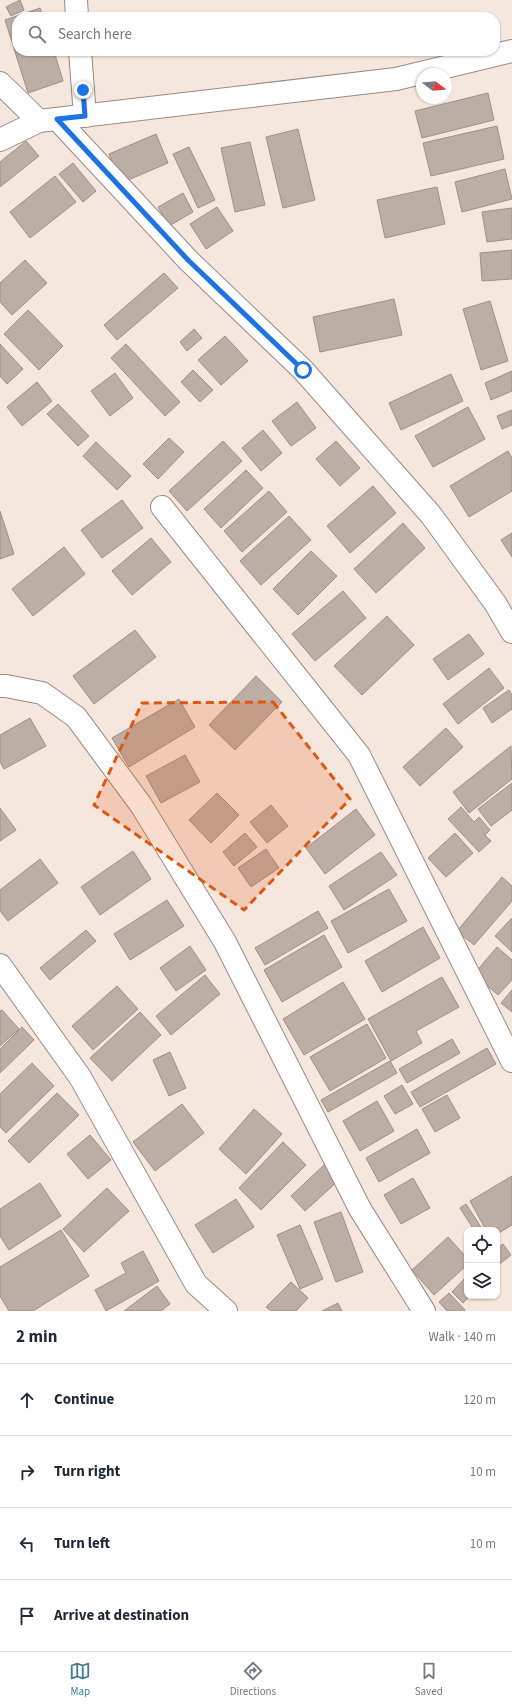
<!DOCTYPE html>
<html lang="en">
<head>
<meta charset="utf-8">
<style>
	body { margin:0; font-family:"Source Sans 3",sans-serif; background:#f6f6f7; color:#1f2937 }
	.controls { position:absolute; right:12px; bottom:12px; display:grid; overflow:hidden; border-radius:8px; box-shadow:0 1px 3px #0004 }
	.controls button { width:36px; height:36px; display:grid; place-items:center; padding:0; border:0; border-bottom:1px solid #e0e1e3; background:#fff; color:#1f2937; font:20px sans-serif }
	.compass { position:absolute; left:416px; top:68px; width:36px; height:36px; border-radius:50%; background:#fff; box-shadow:0 1px 3px #0004; rotate:106deg }
	.stop { position:absolute; width:12px; height:12px; margin:-9px; border:3px solid #1a73e8; border-radius:50%; background:#fff }
	.stop.end { background:#1a73e8; border-color:#fff; box-shadow:0 1px 4px #0008 }
	.list { margin:0; padding:0; list-style:none }
	h2 { display:flex; justify-content:space-between; align-items:center; height:52px; margin:0; padding:0 16px; font-size:17px }
	h2 small { font-size:13px; font-weight:400; color:#747a83 }
	.list li { display:grid; grid-template-columns:26px 1fr auto; gap:12px; align-items:center; box-sizing:border-box; height:72px; padding:0 16px; border-top:1px solid #e0e1e3 }
	.list b { display:block; font-size:15px; white-space:nowrap }
	.list em { font-size:13px; font-style:normal; color:#747a83 }
	.icon { flex:none; width:22px; height:22px; fill:none; stroke:currentColor; stroke-width:2; stroke-linecap:round; stroke-linejoin:round }
	.map { position:relative; flex:none; width:512px; height:1311px; overflow:hidden }
	.search { position:absolute; background:#fff; box-shadow:0 1px 3px #0004; left:12px; right:12px; top:12px; height:44px; display:flex; align-items:center; gap:10px; box-sizing:border-box; padding:0 14px; border-radius:16px; color:#747a83; font-size:15px }
	.sheet { height:340px; background:#fff }
	nav { display:flex; justify-content:space-around; align-items:center; box-sizing:border-box; height:56px; border-top:1px solid #e0e1e3; background:#fff; font-size:11px; color:#747a83 }
	nav a { display:grid; justify-items:center; gap:2px }
	nav .on { color:#3d7f90 }
	.map>svg:first-child { display:block }
	.building { fill:#bcaea5; stroke:#9d8f87 }
	.lines { fill:none; stroke-linecap:round; stroke-linejoin:round }
	.street-casing { stroke:#988b82; stroke-width:24 }
	.street { stroke:#fff; stroke-width:22 }
	.route { stroke:#1a73e8; stroke-width:5 }
	.marked { fill:#df570e; fill-opacity:0.2; stroke:#df570e; stroke-width:3; stroke-dasharray:8 5; stroke-linejoin:round }
</style>
</head>
<body>
<div class="map">
<svg width="512" height="1311" viewBox="0 0 512 1311">
	<rect width="100%" height="100%" fill="#f6e7de"/>
	<g class="building">
		<path d="M20 0 24 10 11 16 6 7Z"/>
		<path d="M40 8 43 17H17V51H54L63 81 28 93 5 20Z"/>
		<path d="M488 93 494 120 422 138 415 111Z"/>
		<path d="M497 126 504 159 431 176 423 143Z"/>
		<path d="M298 129 315 200 283 208 266 137Z"/>
		<path d="M156 134 168 163 121 183 109 154Z"/>
		<path d="M26 141 39 156 0 187V162Z"/>
		<path d="M250 142 265 205 235 212 221 148Z"/>
		<path d="M189 147 215 200 198 208 173 154Z"/>
		<path d="M73 163 96 191 83 202 59 174Z"/>
		<path d="M505 169 512 199 462 212 455 182Z"/>
		<path d="M55 176 76 202 30 238 10 212Z"/>
		<path d="M437 187 445 224 385 238 377 200Z"/>
		<path d="M183 193 193 212 169 226 158 207Z"/>
		<path d="M217 207 233 231 206 249 190 224Z"/>
		<path d="M512 208V239L487 242 482 212Z"/>
		<path d="M512 250V279L482 281 480 253Z"/>
		<path d="M25 260 47 283 12 315 0 302V283Z"/>
		<path d="M164 273 178 288 117 340 104 325Z"/>
		<path d="M394 299 402 335 320 352 313 317Z"/>
		<path d="M490 301 508 361 481 370 463 309Z"/>
		<path d="M28 310 63 346 39 370 4 334Z"/>
		<path d="M194 329 202 338 187 351 180 342Z"/>
		<path d="M225 336 248 361 221 385 198 360Z"/>
		<path d="M0 344 23 369 7 384 0 376Z"/>
		<path d="M126 344 180 402 165 416 111 358Z"/>
		<path d="M193 370 213 390 200 402 181 382Z"/>
		<path d="M512 371V391L491 400 485 383Z"/>
		<path d="M115 373 133 398 110 416 91 391Z"/>
		<path d="M451 374 463 401 401 430 389 403Z"/>
		<path d="M37 382 52 401 22 426 7 407Z"/>
		<path d="M297 402 316 428 291 446 272 421Z"/>
		<path d="M58 404 89 436 78 446 47 414Z"/>
		<path d="M468 407 485 439 433 467 415 436Z"/>
		<path d="M512 410V425L502 429 497 416Z"/>
		<path d="M263 430 282 453 261 471 242 448Z"/>
		<path d="M169 438 184 452 158 479 143 464Z"/>
		<path d="M223 441 242 461 187 511 169 491Z"/>
		<path d="M336 441 360 468 340 486 316 459Z"/>
		<path d="M96 442 131 476 117 490 83 456Z"/>
		<path d="M508 451 512 458V491L469 517 450 486Z"/>
		<path d="M246 470 263 488 221 528 204 509Z"/>
		<path d="M373 486 396 513 350 553 327 526Z"/>
		<path d="M269 491 287 512 242 552 224 531Z"/>
		<path d="M122 500 143 528 102 558 81 530Z"/>
		<path d="M0 511 14 554 0 559Z"/>
		<path d="M289 516 311 540 261 585 240 561Z"/>
		<path d="M403 523 425 548 376 593 354 569Z"/>
		<path d="M512 533V557L501 540Z"/>
		<path d="M151 538 171 562 132 595 112 571Z"/>
		<path d="M64 547 85 574 33 616 12 589Z"/>
		<path d="M311 551 337 576 298 615 273 589Z"/>
		<path d="M343 591 366 618 315 661 292 634Z"/>
		<path d="M387 616 414 645 362 695 334 666Z"/>
		<path d="M135 630 156 657 94 704 73 676Z"/>
		<path d="M469 634 484 654 448 680 433 659Z"/>
		<path d="M489 668 504 688 458 724 443 704Z"/>
		<path d="M256 676 282 702 235 750 209 725Z"/>
		<path d="M509 690 512 695V709L492 723 483 708Z"/>
		<path d="M179 699 195 727 129 767 112 738Z"/>
		<path d="M30 718 46 746 4 769 0 762V735Z"/>
		<path d="M446 728 463 747 420 786 403 767Z"/>
		<path d="M511 746 512 779 469 813 453 792Z"/>
		<path d="M185 755 200 782 161 803 146 776Z"/>
		<path d="M512 783V810L491 826 478 809Z"/>
		<path d="M217 793 239 815 211 843 189 820Z"/>
		<path d="M271 805 288 826 267 843 250 822Z"/>
		<path d="M461 807 474 822 479 817 490 830 485 835 491 841 479 852 448 819Z"/>
		<path d="M0 808 16 830 0 841Z"/>
		<path d="M356 809 375 835 325 874 306 848Z"/>
		<path d="M245 833 257 847 234 866 223 852Z"/>
		<path d="M455 833 473 853 446 877 428 858Z"/>
		<path d="M266 849 279 868 251 887 238 868Z"/>
		<path d="M133 851 151 879 100 915 81 887Z"/>
		<path d="M381 852 397 875 344 910 329 886Z"/>
		<path d="M40 859 58 883 8 921 0 911V890Z"/>
		<path d="M502 877 512 886V901L474 945 457 931Z"/>
		<path d="M389 889 407 921 348 953 331 921Z"/>
		<path d="M167 900 184 926 130 960 114 934Z"/>
		<path d="M318 911 328 928 265 965 255 948Z"/>
		<path d="M512 918V952L495 936Z"/>
		<path d="M423 927 440 958 382 992 365 961Z"/>
		<path d="M86 930 96 941 50 980 40 968Z"/>
		<path d="M324 935 342 967 282 1002 264 970Z"/>
		<path d="M190 946 206 970 176 991 160 968Z"/>
		<path d="M497 947 512 960V980L498 995 474 974Z"/>
		<path d="M205 975 220 994 171 1035 156 1016Z"/>
		<path d="M442 977 459 1007 416 1031 422 1043 391 1061 368 1019Z"/>
		<path d="M343 982 365 1019 304 1055 283 1019Z"/>
		<path d="M117 986 138 1009 93 1050 72 1026Z"/>
		<path d="M512 990V1012L501 1003Z"/>
		<path d="M2 1010 19 1029 0 1046V1011Z"/>
		<path d="M140 1012 161 1035 112 1081 90 1058Z"/>
		<path d="M367 1024 386 1058 330 1091 310 1057Z"/>
		<path d="M22 1027 34 1040 0 1073V1049Z"/>
		<path d="M452 1039 460 1053 407 1083 399 1069Z"/>
		<path d="M487 1048 496 1064 420 1107 411 1092Z"/>
		<path d="M170 1052 186 1088 169 1096 153 1060Z"/>
		<path d="M390 1061 397 1073 328 1112 321 1100Z"/>
		<path d="M32 1063 54 1086 6 1133 0 1127V1094Z"/>
		<path d="M402 1085 413 1104 395 1114 384 1096Z"/>
		<path d="M57 1093 79 1115 29 1163 8 1141Z"/>
		<path d="M447 1095 460 1118 435 1132 422 1109Z"/>
		<path d="M377 1101 394 1131 360 1151 343 1121Z"/>
		<path d="M182 1104 204 1133 155 1171 133 1142Z"/>
		<path d="M254 1109 282 1134 246 1174 219 1149Z"/>
		<path d="M417 1129 430 1153 379 1182 366 1158Z"/>
		<path d="M90 1135 111 1160 88 1179 67 1154Z"/>
		<path d="M283 1142 306 1165 261 1210 239 1188Z"/>
		<path d="M324 1165 339 1180 305 1211 291 1196Z"/>
		<path d="M512 1176V1225L497 1234V1230H486L470 1201Z"/>
		<path d="M413 1178 430 1208 401 1224 384 1195Z"/>
		<path d="M40 1183 61 1216 9 1250 0 1236V1209Z"/>
		<path d="M107 1188 129 1211 84 1252 63 1229Z"/>
		<path d="M236 1199 254 1227 213 1253 195 1225Z"/>
		<path d="M466 1204 483 1230H474L460 1208Z"/>
		<path d="M341 1212 363 1272 336 1282 314 1222Z"/>
		<path d="M300 1225 323 1279 300 1289 277 1235Z"/>
		<path d="M61 1230 89 1276 33 1311H9L0 1296V1267Z"/>
		<path d="M448 1237 467 1258V1265L434 1295 412 1270Z"/>
		<path d="M503 1244 511 1255 497 1266V1249Z"/>
		<path d="M143 1251 159 1281 106 1311 95 1290 126 1273 121 1263Z"/>
		<path d="M467 1276V1296H470L463 1303 452 1292Z"/>
		<path d="M291 1282 308 1298 296 1311H271L266 1307Z"/>
		<path d="M157 1286 170 1304 161 1311H124Z"/>
		<path d="M449 1293 465 1310 464 1311H447L439 1302Z"/>
		<path d="M338 1303 342 1311H322Z"/>
	</g>
	<g class="lines">
		<defs>
			<g id="street">
				<path d="M76 0 77 17"/>
				<path d="M80 51 85 116"/>
				<path d="M0 83 39 121"/>
				<path d="M57 119 188 260 303 370 431 515 495 603 512 632"/>
				<path d="M0 140 39 121 396 79 512 51"/>
				<path d="M162 507 359 755 512 1061"/>
				<path d="M0 686H6L42 693 76 717 141 805 225 942 360 1209 424 1311"/>
				<path d="M0 965 80 1077 196 1284 226 1311"/>
			</g>
		</defs>
		<use href="#street" class="street-casing"/>
		<use href="#street" class="street"/>
	</g>
	<g class="lines">
		<path class="route" d="M83 90 85 116 57 119 188 260 303 370"/>
	</g>
	<path class="marked" d="M273 702 350 799 244 910 94 805 142 703Z"/>
</svg>
<div class="controls">
<button><svg class="icon" aria-label="locate" viewBox="0 0 24 24"><circle cx="12" cy="12" r="6"/><path d="M12 2v4M12 18v4M2 12h4M18 12h4"/></svg></button>
<button><svg class="icon" aria-label="layers" viewBox="0 0 24 24"><path d="M12 4l9 5-9 5-9-5zM3 14l9 5 9-5"/></svg></button>
</div>
<svg class="compass" viewBox="-18 -18 36 36"><path d="M0-13l5 13h-10z" fill="#e53935"/><path d="M0 13l5-13h-10z" fill="#747a83"/></svg>
<div class="stop" style="left:303px;top:370px"></div>
<div class="stop end" style="left:83px;top:90px"></div>
<div class="search"><svg class="icon" aria-label="search" viewBox="0 0 24 24"><circle cx="10" cy="10" r="6"/><path d="M15 15l6 6"/></svg>Search here</div>
</div>
<section class="sheet">
<h2>2 min<small>Walk · 140 m</small></h2>
<ul class="list">
<li><svg class="icon" aria-label="ahead" viewBox="0 0 24 24"><path d="M12 20V5M6 11l6-6 6 6"/></svg><div><b>Continue</b></div><em>120 m</em></li>
<li><svg class="icon" aria-label="right" viewBox="0 0 24 24"><path d="M7 20v-9h11M14 6l5 5-5 5"/></svg><div><b>Turn right</b></div><em>10 m</em></li>
<li><svg class="icon" aria-label="left" viewBox="0 0 24 24"><path d="M17 20v-9H6M10 6l-5 5 5 5"/></svg><div><b>Turn left</b></div><em>10 m</em></li>
<li><svg class="icon" aria-label="arrive" viewBox="0 0 24 24"><path d="M6 21V4h12l-3 4 3 4H6"/></svg><div><b>Arrive at destination</b></div></li>
</ul>
</section>
<nav>
<a class="on"><svg class="icon" aria-label="map" viewBox="0 0 24 24"><path d="M3 6l6-2 6 2 6-2v14l-6 2-6-2-6 2zM9 4v14M15 6v14"/></svg>Map</a>
<a><svg class="icon" aria-label="directions" viewBox="0 0 24 24"><path d="M12 3l9 9-9 9-9-9zM9 14v-3h6M13 9l2 2-2 2"/></svg>Directions</a>
<a><svg class="icon" aria-label="saved" viewBox="0 0 24 24"><path d="M7 4h10v16l-5-4-5 4z"/></svg>Saved</a>
</nav>
</body>
</html>
